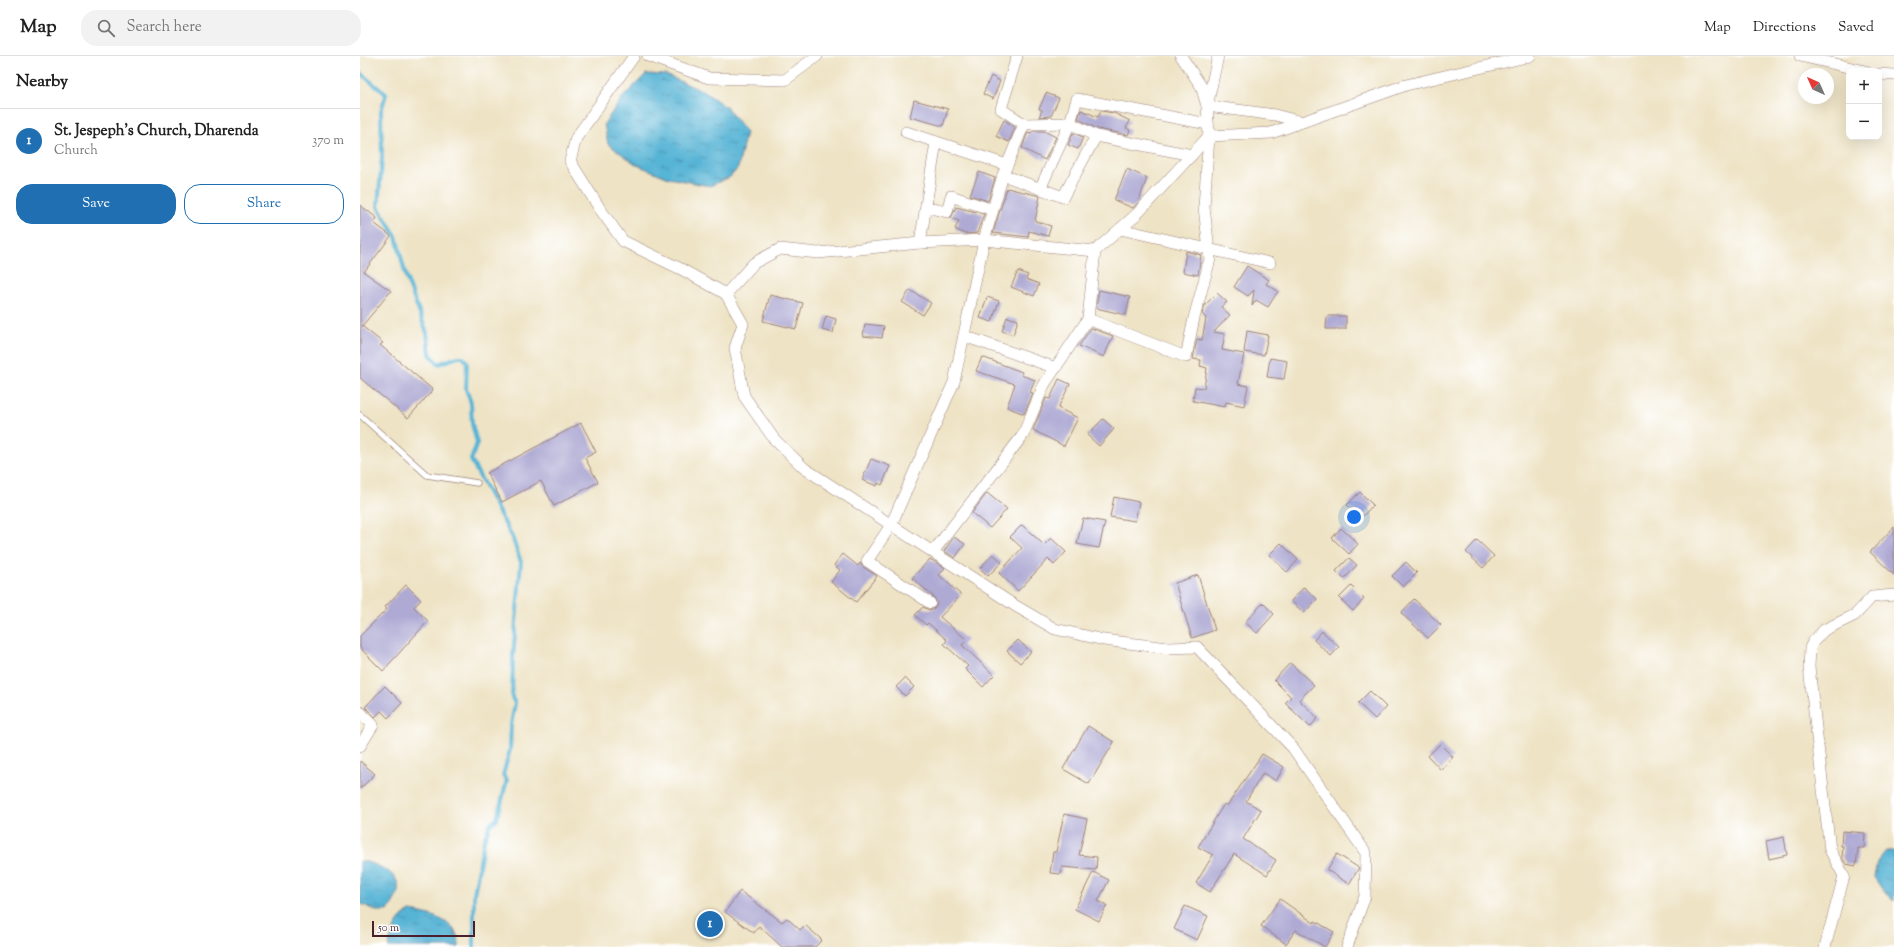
<!DOCTYPE html>
<html lang="en">
<head>
<meta charset="utf-8">
<style>
	body { margin:0; font-family:"Sorts Mill Goudy",serif; background:#f2f2f2; color:#222 }
	.controls { position:absolute; right:12px; top:12px; display:grid; overflow:hidden; border-radius:8px; box-shadow:0 4px 16px #0002 }
	.controls button { width:36px; height:36px; display:grid; place-items:center; padding:0; border:0; border-bottom:1px solid #e0e0e0; background:#fff; color:#222; font:20px sans-serif }
	.compass { position:absolute; left:1438px; top:12px; width:36px; height:36px; border-radius:50%; background:#fff; box-shadow:0 4px 16px #0002; rotate:315deg }
	.scale { position:absolute; left:12px; bottom:10px; width:103px; box-sizing:border-box; padding-left:4px; border:2px solid #4a1f2b; border-top:0; font-size:11px; line-height:14px; white-space:nowrap; color:#4a1f2b; -webkit-text-stroke:3px #fff; paint-order:stroke }
	.you { position:absolute; left:994px; top:461px; width:14px; height:14px; margin:-10px; border:3px solid #fff; border-radius:50%; background:#1a73e8; box-shadow:0 0 0 6px #1a73e833 }
	.badge { display:grid; place-items:center; width:26px; height:26px; border-radius:50%; background:#1f6fb2; color:#fff; font-size:13px; font-weight:700 }
	.pin { position:absolute; translate:-50% -50%; border:2px solid #fff; box-shadow:0 1px 4px #0006 }
	.list { margin:0; padding:0; list-style:none }
	h2 { display:flex; justify-content:space-between; align-items:center; height:52px; margin:0; padding:0 16px; font-size:17px }
	h2 small { font-size:13px; font-weight:400; color:#767676 }
	.list li { display:grid; grid-template-columns:26px 1fr auto; gap:12px; align-items:center; box-sizing:border-box; height:64px; padding:0 16px; border-top:1px solid #e0e0e0 }
	.list b { display:block; font-size:15px; white-space:nowrap }
	.list p { margin:0; font-size:13px; white-space:nowrap; color:#767676 }
	.list em { font-size:13px; font-style:normal; color:#767676 }
	.actions { display:flex; gap:8px; padding:12px 16px }
	.actions a { flex:1; padding:9px 0; border:1px solid #1f6fb2; border-radius:16px; text-align:center; font-size:14px; color:#1f6fb2 }
	.actions .main { background:#1f6fb2; color:#fff }
	.icon { flex:none; width:22px; height:22px; fill:none; stroke:currentColor; stroke-width:2; stroke-linecap:round; stroke-linejoin:round }
	.map { position:relative; flex:none; width:1534px; height:891px; overflow:hidden }
	header { display:flex; align-items:center; gap:24px; box-sizing:border-box; height:56px; padding:0 20px; background:#fff; border-bottom:1px solid #e0e0e0 }
	header strong { font-size:19px }
	nav { display:flex; gap:22px; margin-inline-start:auto; font-size:14px }
	.search { width:280px; height:36px; background:#f2f2f2; display:flex; align-items:center; gap:10px; box-sizing:border-box; padding:0 14px; border-radius:16px; color:#767676; font-size:15px }
	main { display:flex }
	aside { flex:1; background:#fff }
	.map>svg:first-child { display:block }
	.water { fill:url(#water-ripples); stroke:#506a80 }
	.lines { fill:none; stroke-linecap:round; stroke-linejoin:round }
	.stream { stroke:#57b4d5; stroke-width:4 }
	.building { fill:#afaad4 }
	.lane-casing { stroke:#9c8178; stroke-width:7 }
	.street-casing { stroke:#9c8178; stroke-width:12 }
	.lane { stroke:#fff; stroke-width:5.5 }
	.street { stroke:#fff; stroke-width:11 }
</style>
</head>
<body>
<header>
<strong>Map</strong>
<div class="search"><svg class="icon" aria-label="search" viewBox="0 0 24 24"><circle cx="10" cy="10" r="6"/><path d="M15 15l6 6"/></svg>Search here</div>
<nav><a>Map</a><a>Directions</a><a>Saved</a></nav>
</header>
<main>
<aside>
<h2>Nearby<small></small></h2>
<ul class="list">
<li><span class="badge">1</span><div><b>St. Jespeph's Church, Dharenda</b><p>Church</p></div><em>370 m</em></li>
</ul>
<div class="actions"><a class="main">Save</a><a>Share</a></div>
</aside>
<div class="map">
<svg width="1534" height="891" viewBox="0 0 1534 891">
	<defs>
		<pattern id="water-ripples" width="26" height="14" patternUnits="userSpaceOnUse"><rect width="26" height="14" fill="#57b4d5"/><path d="M2 4q2-2 4 0t4 0M15 11q2-2 4 0t4 0" fill="none" stroke="#4a92ad"/></pattern>
	</defs>
	<rect width="100%" height="100%" fill="#fff"/>
	<filter id="ink" filterUnits="userSpaceOnUse"><feTurbulence type="fractalNoise" baseFrequency=".025" numOctaves="2"/><feDisplacementMap in="SourceGraphic" scale="8" xChannelSelector="R" yChannelSelector="G"/><feConvolveMatrix kernelMatrix="1 2 1 2 8 2 1 2 1" color-interpolation-filters="sRGB"/></filter>
	<filter id="wash" filterUnits="userSpaceOnUse"><feTurbulence type="fractalNoise" baseFrequency=".012" numOctaves="4" result="noise"/><feDisplacementMap in="SourceGraphic" scale="16" xChannelSelector="R" yChannelSelector="G"/><feGaussianBlur stdDeviation="0.9" result="paint"/><feColorMatrix in="noise" values="0 0 0 0 0 0 0 0 0 0 0 0 0 0 0 0 0 1.4 0 .05"/><feComposite in="paint" operator="in"/></filter>
	<g filter="url(#wash)">
		<rect width="100%" height="100%" fill="#eee3c5"/>
		<g class="water">
			<path d="M286 18 306 19 345 36 367 52 386 76 378 112 370 121 350 130 309 122 277 109 248 88 244 68 262 42Z"/>
			<path d="M1526 795H1534V845L1524 836 1514 821 1517 806Z"/>
			<path d="M0 805C12 806 36 815 38 829 40 838 32 848 28 855H16L0 847Z"/>
			<path d="M50 855C71 858 100 865 99 891H28C33 875 35 864 50 855Z"/>
		</g>
		<g class="lines">
			<path class="stream" d="M0 17 26 38 21 55 22 102 18 151 36 180 46 221 67 277 70 298 78 308 98 301H103L107 306 106 333 111 347 112 368 117 387 111 404 152 481 161 506 153 601 152 642 155 647 151 669 150 694 143 719 147 724 137 763 130 768 124 784 114 838V891"/>
		</g>
		<g id="blocks">
			<g class="building">
				<path d="M631 20 640 25 633 43 623 38Z"/>
				<path d="M686 37 699 42 691 60 679 61 682 54 679 53Z"/>
				<path d="M554 44 588 53 583 70 550 61Z"/>
				<path d="M721 54 738 61 741 55 754 57 770 65 766 72 770 74 768 79 738 73 718 63Z"/>
				<path d="M644 64 655 71 649 86 636 80Z"/>
				<path d="M673 75H684L696 81 685 104 662 92 668 76 671 77Z"/>
				<path d="M713 77 723 81 718 93 708 89Z"/>
				<path d="M767 113 787 122 778 147 773 152 754 144Z"/>
				<path d="M619 116 635 122 628 145 610 139Z"/>
				<path d="M647 132 680 140 675 165 691 170 688 180 669 175 668 181 633 177Z"/>
				<path d="M0 149 17 162 14 167 31 180 4 216 31 235 2 270 23 287 20 289 73 334 48 362 0 322Z"/>
				<path d="M596 151 624 158 617 177 605 178 595 173 599 165 591 162Z"/>
				<path d="M826 195 841 199 838 219 823 216Z"/>
				<path d="M887 210 909 224 906 228 918 235 908 251 896 244 892 250 894 234 888 240 874 231Z"/>
				<path d="M658 215 668 219 666 223 679 228 674 240 651 231Z"/>
				<path d="M550 234 571 247 563 259 542 246Z"/>
				<path d="M739 234 770 241 766 259 736 252Z"/>
				<path d="M857 237 867 246 861 251 870 259 854 276 865 278 862 294 884 298 878 328 888 330 884 350 866 346 865 351 833 345 835 331 844 332 847 312 840 310 841 304 833 303 837 283 842 284 846 262 842 258 845 249Z"/>
				<path d="M410 239 443 247 436 273 403 265Z"/>
				<path d="M627 241 639 245 632 266 620 262Z"/>
				<path d="M466 260 476 263 473 277 462 274Z"/>
				<path d="M967 260H986V273H966Z"/>
				<path d="M647 261 658 264 653 279 642 275Z"/>
				<path d="M505 268 524 270 522 282 503 280Z"/>
				<path d="M731 272 753 280 744 301 719 290Z"/>
				<path d="M887 275 908 279 904 299 884 296Z"/>
				<path d="M622 301 662 316 661 319 675 324 670 336 673 337 664 358 647 351 655 328 616 315Z"/>
				<path d="M910 302 927 305 924 323 907 321Z"/>
				<path d="M699 323 710 328 698 352 718 362 704 390 673 374 686 342 690 343Z"/>
				<path d="M743 363 754 373 739 390 727 379Z"/>
				<path d="M221 367 236 396 225 402 238 426 194 450 181 425 142 446 127 417Z"/>
				<path d="M511 403 530 410 522 429 518 427 517 430 502 424Z"/>
				<path d="M1000 436 1013 449 1001 462 987 449Z"/>
				<path d="M627 437 647 453 630 472 612 457Z"/>
				<path d="M754 441 779 446 775 465 750 461Z"/>
				<path d="M723 462 745 466 739 492 717 488Z"/>
				<path d="M662 469 684 489 691 482 706 496 694 509 688 503 658 535 639 517 662 492 650 481Z"/>
				<path d="M1534 471V519L1510 496Z"/>
				<path d="M981 472 998 488 989 498 972 482Z"/>
				<path d="M594 481 605 488 595 502 584 495Z"/>
				<path d="M1117 484 1134 500 1123 512 1106 496Z"/>
				<path d="M921 487 938 504 927 516 909 499Z"/>
				<path d="M483 498 498 510 500 507 503 511 517 520 496 546 471 526 480 514 474 509Z"/>
				<path d="M633 498 642 506 628 520 620 512Z"/>
				<path d="M989 502 997 509 984 523 976 515Z"/>
				<path d="M570 503 585 512 579 519 601 539 580 561 607 584 602 589 634 619 623 631 605 613 608 610 584 588 587 584 568 567 566 569 555 559 563 551 569 554 573 553 577 548 574 541 552 522Z"/>
				<path d="M1046 506 1057 517 1043 531 1032 520Z"/>
				<path d="M838 519 855 574 832 582 815 527Z"/>
				<path d="M46 529 61 544 54 551 68 565 23 615 0 592V580L27 553 25 551Z"/>
				<path d="M991 530 1004 543 993 555 979 542Z"/>
				<path d="M944 531 957 543 944 557 931 545Z"/>
				<path d="M1054 543 1081 569 1068 582 1041 557Z"/>
				<path d="M903 547 914 558 897 577 885 566Z"/>
				<path d="M962 575 979 591 971 600 954 584Z"/>
				<path d="M658 584 671 596 660 607 647 595Z"/>
				<path d="M930 607 954 629 939 644 958 662 950 671 925 647 931 641 914 624Z"/>
				<path d="M545 622 554 631 545 640 536 631Z"/>
				<path d="M25 630 42 647 28 662 21 655 15 661 5 651Z"/>
				<path d="M1010 635 1026 651 1015 663 998 647Z"/>
				<path d="M728 670 754 686 729 728 703 713Z"/>
				<path d="M1080 688 1093 701 1081 714 1068 700Z"/>
				<path d="M902 698 924 711 916 725 903 717 886 745 901 754 883 783 916 804 907 819 874 798 850 836 836 827 853 799 838 791 864 748 867 750Z"/>
				<path d="M0 705 15 718 0 733Z"/>
				<path d="M704 758 727 763 719 799 737 801 736 814 702 811 701 818 690 817 693 796H696Z"/>
				<path d="M1482 775 1505 777 1504 792H1498L1496 810 1486 808 1482 801 1483 790H1481Z"/>
				<path d="M1424 781 1427 799 1409 803 1406 785Z"/>
				<path d="M977 798 999 812 989 828 967 814Z"/>
				<path d="M733 816 749 824 738 845 747 849 739 865 715 853Z"/>
				<path d="M380 835 422 866 427 862 440 874 445 869 462 884 455 891H422L399 870 394 877 365 856Z"/>
				<path d="M920 843 954 867 955 865 974 876 965 891 936 874 926 888 901 870Z"/>
				<path d="M825 850 848 860 837 884 814 873Z"/>
			</g>
		</g>
	</g>
	<g filter="url(#ink)">
		<use href="#blocks" fill-opacity="0" stroke="#9c8178" stroke-width="1"/>
		<g class="lines">
			<defs>
				<path id="lane" d="M0 359 67 419 117 427"/>
				<g id="street">
					<path d="M274 0 216 82 210 105 240 153 263 185 321 213 366 238 383 268 375 292 384 340 414 383 444 412 654 549 695 573 744 584 808 592 837 591 933 692 1006 797 1005 840 987 891"/>
					<path d="M288 0 349 22 425 24 457 0"/>
					<path d="M821 0 841 30 847 50 858 0"/>
					<path d="M1440 0 1505 15"/>
					<path d="M1519 18 1534 19"/>
					<path d="M664 68 710 67 717 43 848 68"/>
					<path d="M546 76 647 109"/>
					<path d="M643 119 703 141 736 80 832 99"/>
					<path d="M680 133 710 67 736 80"/>
					<path d="M566 151 587 156 591 140 633 154"/>
					<path d="M760 173 910 207"/>
					<path d="M560 187 576 86"/>
					<path d="M735 195 728 263 826 301 834 262 850 203 844 151 849 80 847 50 915 59 942 66"/>
					<path d="M366 238 394 207 420 193 458 197 560 187 624 184 735 195 777 158 849 80 911 77 1046 29 1170 0"/>
					<path d="M604 280 696 312"/>
					<path d="M573 496 663 379 684 329 728 263"/>
					<path d="M570 547 507 505 531 469 594 326 624 184 643 119 664 68 641 53 657 0"/>
					<path d="M0 656 13 669 0 690"/>
					<path d="M1465 891 1484 820 1470 794 1449 611 1450 592 1453 586 1464 574 1495 559 1512 541 1534 539"/>
				</g>
			</defs>
			<use href="#lane" class="lane-casing"/>
			<use href="#street" class="street-casing"/>
			<use href="#lane" class="lane"/>
			<use href="#street" class="street"/>
		</g>
	</g>
</svg>
<div class="controls">
<button>+</button>
<button>−</button>
</div>
<svg class="compass" viewBox="-18 -18 36 36"><path d="M0-13l5 13h-10z" fill="#e53935"/><path d="M0 13l5-13h-10z" fill="#767676"/></svg>
<div class="scale">50 m</div>
<div class="you"></div>
<div class="pin badge" style="left:350px;top:868px">1</div>
</div>
</main>
</body>
</html>
